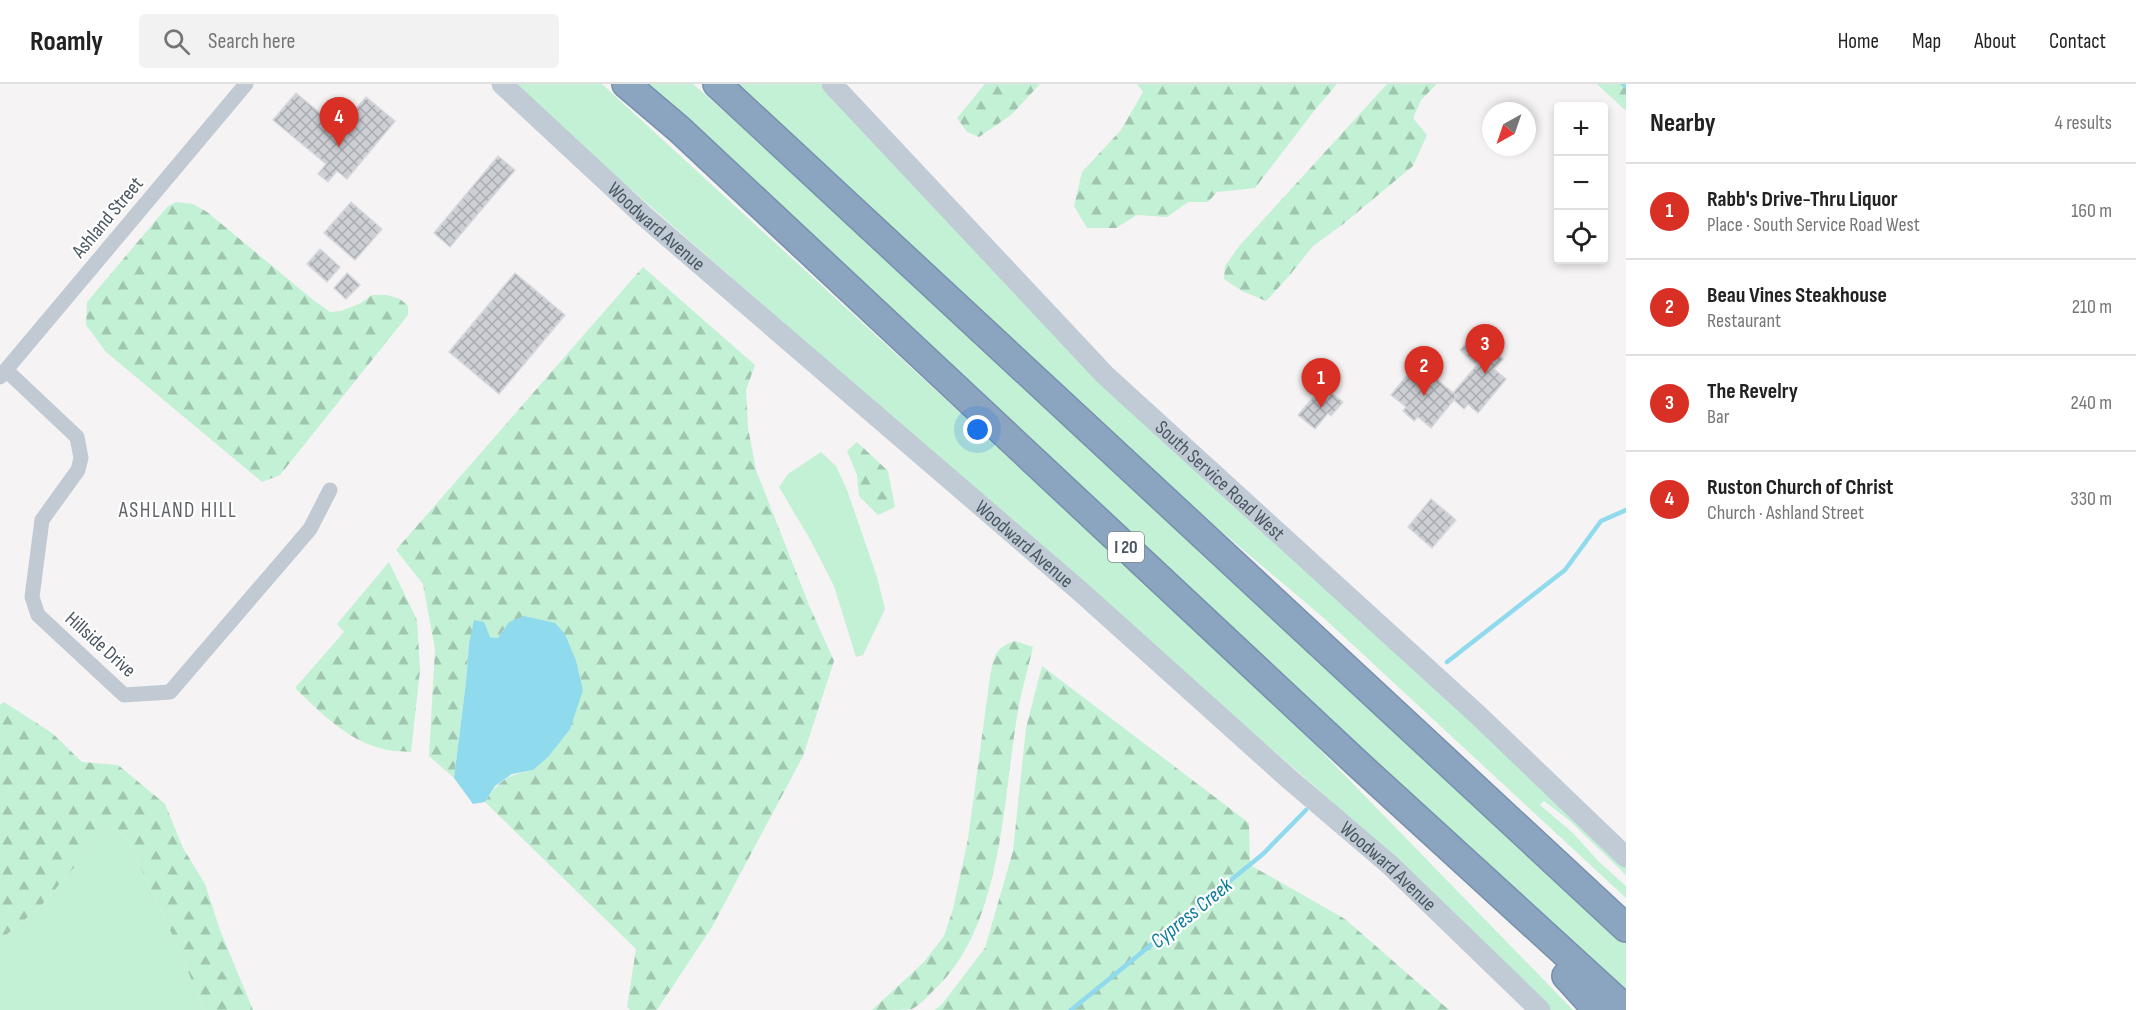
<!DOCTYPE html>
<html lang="en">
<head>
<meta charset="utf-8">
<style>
	body { margin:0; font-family:"Sofia Sans Condensed",sans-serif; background:#f2f2f2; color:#222 }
	.controls { position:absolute; right:18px; top:18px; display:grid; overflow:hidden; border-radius:6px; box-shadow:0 3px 9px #0003 }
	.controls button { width:54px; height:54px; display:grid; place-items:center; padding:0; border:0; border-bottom:2px solid #e0e0e0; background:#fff; color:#222; font:30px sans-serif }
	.compass { position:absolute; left:1482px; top:18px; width:54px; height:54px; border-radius:50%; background:#fff; box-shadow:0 3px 9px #0003; rotate:220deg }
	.you { position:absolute; left:978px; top:346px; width:21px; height:21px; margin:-15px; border:4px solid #fff; border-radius:50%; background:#1a73e8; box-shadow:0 0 0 9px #1a73e833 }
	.badge { display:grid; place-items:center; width:39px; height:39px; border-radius:50%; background:#d93025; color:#fff; font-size:20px; font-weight:700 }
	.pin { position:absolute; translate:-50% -50px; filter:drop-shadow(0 2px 3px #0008) }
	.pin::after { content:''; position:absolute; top:32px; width:21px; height:18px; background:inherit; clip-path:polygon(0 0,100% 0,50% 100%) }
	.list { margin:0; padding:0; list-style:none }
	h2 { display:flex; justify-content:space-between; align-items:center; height:78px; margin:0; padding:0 24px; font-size:26px }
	h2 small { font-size:20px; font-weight:400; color:#767676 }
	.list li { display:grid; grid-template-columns:39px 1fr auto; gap:18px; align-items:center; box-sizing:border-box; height:96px; padding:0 24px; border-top:2px solid #e0e0e0 }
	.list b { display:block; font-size:22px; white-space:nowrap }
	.list p { margin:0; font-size:20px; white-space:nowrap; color:#767676 }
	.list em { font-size:20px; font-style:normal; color:#767676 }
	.icon { flex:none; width:33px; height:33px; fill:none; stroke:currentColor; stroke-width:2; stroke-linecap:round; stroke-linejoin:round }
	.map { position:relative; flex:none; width:1626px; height:926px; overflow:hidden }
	header { display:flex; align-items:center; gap:36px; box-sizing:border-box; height:84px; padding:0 30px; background:#fff; border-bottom:2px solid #e0e0e0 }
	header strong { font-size:28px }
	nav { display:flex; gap:33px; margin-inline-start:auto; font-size:21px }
	.search { width:420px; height:54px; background:#f2f2f2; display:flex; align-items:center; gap:15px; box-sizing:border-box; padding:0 21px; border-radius:6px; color:#767676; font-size:22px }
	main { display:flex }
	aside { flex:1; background:#fff }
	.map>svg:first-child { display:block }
	.grass { fill:#c3f1d5 }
	.forest { fill:url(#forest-firs) }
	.water { fill:#90daee }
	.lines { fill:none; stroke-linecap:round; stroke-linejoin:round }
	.stream { stroke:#90daee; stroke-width:4.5 }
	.building { fill:url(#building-cross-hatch); stroke:#d7d9de; stroke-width:1.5 }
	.highway-casing { stroke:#7690ad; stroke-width:30 }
	.street { stroke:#c1cad2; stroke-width:15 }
	.secondary { stroke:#c1cbd6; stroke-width:21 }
	.highway { stroke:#8ba5c1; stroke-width:27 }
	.labels { text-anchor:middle; stroke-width:4.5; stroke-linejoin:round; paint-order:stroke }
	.shield { fill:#fff; stroke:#808990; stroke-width:1.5 }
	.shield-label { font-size:18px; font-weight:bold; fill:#4a5661 }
	.street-label { font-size:20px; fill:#4a5661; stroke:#fff }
	.neighbourhood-label { font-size:21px; letter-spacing:1.5px; fill:#5f6368; stroke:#fff }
	.water-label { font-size:21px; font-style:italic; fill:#0c7c9b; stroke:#fff }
</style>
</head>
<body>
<header>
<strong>Roamly</strong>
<div class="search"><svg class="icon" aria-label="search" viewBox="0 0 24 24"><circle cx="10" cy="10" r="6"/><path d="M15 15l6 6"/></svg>Search here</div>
<nav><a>Home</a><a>Map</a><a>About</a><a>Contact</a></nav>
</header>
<main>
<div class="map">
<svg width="1626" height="926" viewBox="0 0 1626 926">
	<defs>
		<pattern id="forest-firs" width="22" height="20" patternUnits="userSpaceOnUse" patternTransform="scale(1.5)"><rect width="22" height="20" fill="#c3f1d5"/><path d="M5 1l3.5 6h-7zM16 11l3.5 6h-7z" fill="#a0c6b0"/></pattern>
		<pattern id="building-cross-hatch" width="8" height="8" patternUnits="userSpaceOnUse" patternTransform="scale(1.5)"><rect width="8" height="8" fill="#cdcfd5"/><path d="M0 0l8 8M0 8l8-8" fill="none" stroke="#a8abb0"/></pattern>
	</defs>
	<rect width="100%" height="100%" fill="#f5f3f3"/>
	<g class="grass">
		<path d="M515 0H602L1258 602 1573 926H1550L1457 832 1320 707 892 334 592 71Z"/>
		<path d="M637 0H693L743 44 1626 860V908L899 237Z"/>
		<path d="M730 0H820L876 54 1041 232 1626 779V791L1570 737 1544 717 1540 721 1573 749 1598 777 1626 802V814L1325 535 1149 386Z"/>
		<path d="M821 368 836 382 847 406 877 493 885 525 863 571 856 573 834 502 811 457 779 403 788 390Z"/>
		<path d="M109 743 123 750 131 763 177 861 204 926H0V856L39 824Z"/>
	</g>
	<g class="forest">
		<path d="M985 0H1040L1011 31 979 53 967 48 957 34Z"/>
		<path d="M1137 0H1337L1314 27 1255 104 1217 108 1208 118H1188L1167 133 1137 131 1116 144H1087L1074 122 1082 88 1121 46 1143 8Z"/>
		<path d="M1387 0H1437L1421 16 1413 34 1427 51 1413 82 1342 141 1313 162 1289 192 1266 217 1242 207 1224 195 1225 182 1240 161Z"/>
		<path d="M1597 0H1626V27Z"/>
		<path d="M176 118 193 120 207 128 312 215 330 228 341 227 361 219 372 211H387L400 215 408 222V231L280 391 262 398 106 268 86 241 87 218 168 122Z"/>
		<path d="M643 183 755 281 746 306 748 344 756 386 809 521 834 577 803 672 712 843 657 926H630L627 923 636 865 485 718C499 696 508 691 533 686L583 606 576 576 565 550 509 538 498 554 491 553 469 560 466 598 454 694 429 672 435 565 423 500 396 466Z"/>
		<path d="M857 358 888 387 895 423 878 431 859 412 857 391 847 367Z"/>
		<path d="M389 478 417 536 420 586 411 668C402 667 392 668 383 665 347 656 321 629 295 604L344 548 337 540Z"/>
		<path d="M1015 557 1033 563C1029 580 1024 598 1020 616 1002 707 1006 841 933 907 927 913 920 921 912 925 905 926 881 926 872 926L924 878 944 852 953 825 968 755 990 593C994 573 994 564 1015 557Z"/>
		<path d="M1042 582 1249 739 1250 781 1345 835 1449 926H935L943 919 985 864 1013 767 1026 644Z"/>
		<path d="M4 618 52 649 82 678 118 681 165 720 183 764 205 800 220 846 253 926H204L177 861 131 763 123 750 109 743 39 824 0 856V621Z"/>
	</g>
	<path class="water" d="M524 532 555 539 565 550 576 576 583 606 570 645 549 672 533 686 512 690 495 702 485 718 473 720 454 694 466 598 469 560 474 536 484 538 490 553 498 554 509 538Z"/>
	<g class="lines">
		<g class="stream">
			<path d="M1623 0 1626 2"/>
			<path d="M1447 578 1565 486 1601 437 1626 426"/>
			<path d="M1071 926 1263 770 1306 726"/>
		</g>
	</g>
	<g class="building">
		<path d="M296 9 339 45 366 13 395 37 347 95 337 87 328 98 318 90 326 80 273 36Z"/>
		<path d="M498 72 515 86 450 163 434 149Z"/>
		<path d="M351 118 382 145 355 176 324 149Z"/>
		<path d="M320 165 340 183 327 198 307 180Z"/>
		<path d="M347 189 360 201 346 215 334 204Z"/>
		<path d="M515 189 565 231 499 310 449 268Z"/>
		<path d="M1480 243 1500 261 1495 267 1503 275 1494 285 1506 295 1478 329 1468 320 1464 325 1454 316 1457 312 1453 309 1477 281 1460 266Z"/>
		<path d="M1417 279 1457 312 1431 344 1418 333 1414 337 1403 327 1406 323 1391 311Z"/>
		<path d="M1323 302 1343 318 1331 332 1328 329 1315 345 1298 331Z"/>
		<path d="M1431 415 1456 436 1432 464 1408 443Z"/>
	</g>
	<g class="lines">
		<defs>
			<g id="highway">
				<path d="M626 0 679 45 1359 681 1626 925"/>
				<path d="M717 0 1626 844"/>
				<path d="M1566 892 1597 926"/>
			</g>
		</defs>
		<use href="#highway" class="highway-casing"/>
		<g class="street">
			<path d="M6 286 77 353 81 374 78 386 42 436 32 513 38 531 124 611 170 608 310 445 330 406"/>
			<path d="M0 293 246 0"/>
		</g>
		<g class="secondary">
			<path id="s1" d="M502 0 644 132 1081 508 1288 694 1390 781 1540 926"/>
			<path id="s2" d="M832 0 1105 291 1478 631 1626 773"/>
		</g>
		<use href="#highway" class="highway"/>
	</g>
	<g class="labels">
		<rect class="shield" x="1108" y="448" width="36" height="30" rx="4.5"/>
		<g class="shield-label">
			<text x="1126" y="469">I 20</text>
		</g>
		<g class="street-label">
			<text transform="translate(107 133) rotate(-50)" y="7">Ashland Street</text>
			<text dy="7" stroke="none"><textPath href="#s1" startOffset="210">Woodward Avenue</textPath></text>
			<text dy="7" stroke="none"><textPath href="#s2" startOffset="555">South Service Road West</textPath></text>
			<text dy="7" stroke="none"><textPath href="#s1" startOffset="696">Woodward Avenue</textPath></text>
			<text transform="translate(101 560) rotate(42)" y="7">Hillside Drive</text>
			<text dy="7" stroke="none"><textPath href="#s1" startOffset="1182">Woodward Avenue</textPath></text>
		</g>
		<g class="neighbourhood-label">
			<text x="178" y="433">ASHLAND HILL</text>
		</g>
		<g class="water-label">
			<text transform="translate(1191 829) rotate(-39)" y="7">Cypress Creek</text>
		</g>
	</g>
</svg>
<div class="controls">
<button>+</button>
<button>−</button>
<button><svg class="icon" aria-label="locate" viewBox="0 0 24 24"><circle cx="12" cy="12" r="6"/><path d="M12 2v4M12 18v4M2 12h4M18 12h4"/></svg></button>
</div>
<svg class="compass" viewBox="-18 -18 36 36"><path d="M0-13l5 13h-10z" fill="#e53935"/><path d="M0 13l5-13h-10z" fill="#767676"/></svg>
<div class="you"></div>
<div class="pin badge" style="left:1321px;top:324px">1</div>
<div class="pin badge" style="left:1424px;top:312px">2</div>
<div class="pin badge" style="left:1485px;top:290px">3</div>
<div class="pin badge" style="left:339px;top:63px">4</div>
</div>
<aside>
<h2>Nearby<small>4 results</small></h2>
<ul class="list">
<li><span class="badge">1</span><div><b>Rabb's Drive-Thru Liquor</b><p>Place · South Service Road West</p></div><em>160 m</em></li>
<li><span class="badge">2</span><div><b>Beau Vines Steakhouse</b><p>Restaurant</p></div><em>210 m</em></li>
<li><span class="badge">3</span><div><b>The Revelry</b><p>Bar</p></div><em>240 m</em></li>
<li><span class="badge">4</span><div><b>Ruston Church of Christ</b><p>Church · Ashland Street</p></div><em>330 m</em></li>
</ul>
</aside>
</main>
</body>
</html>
